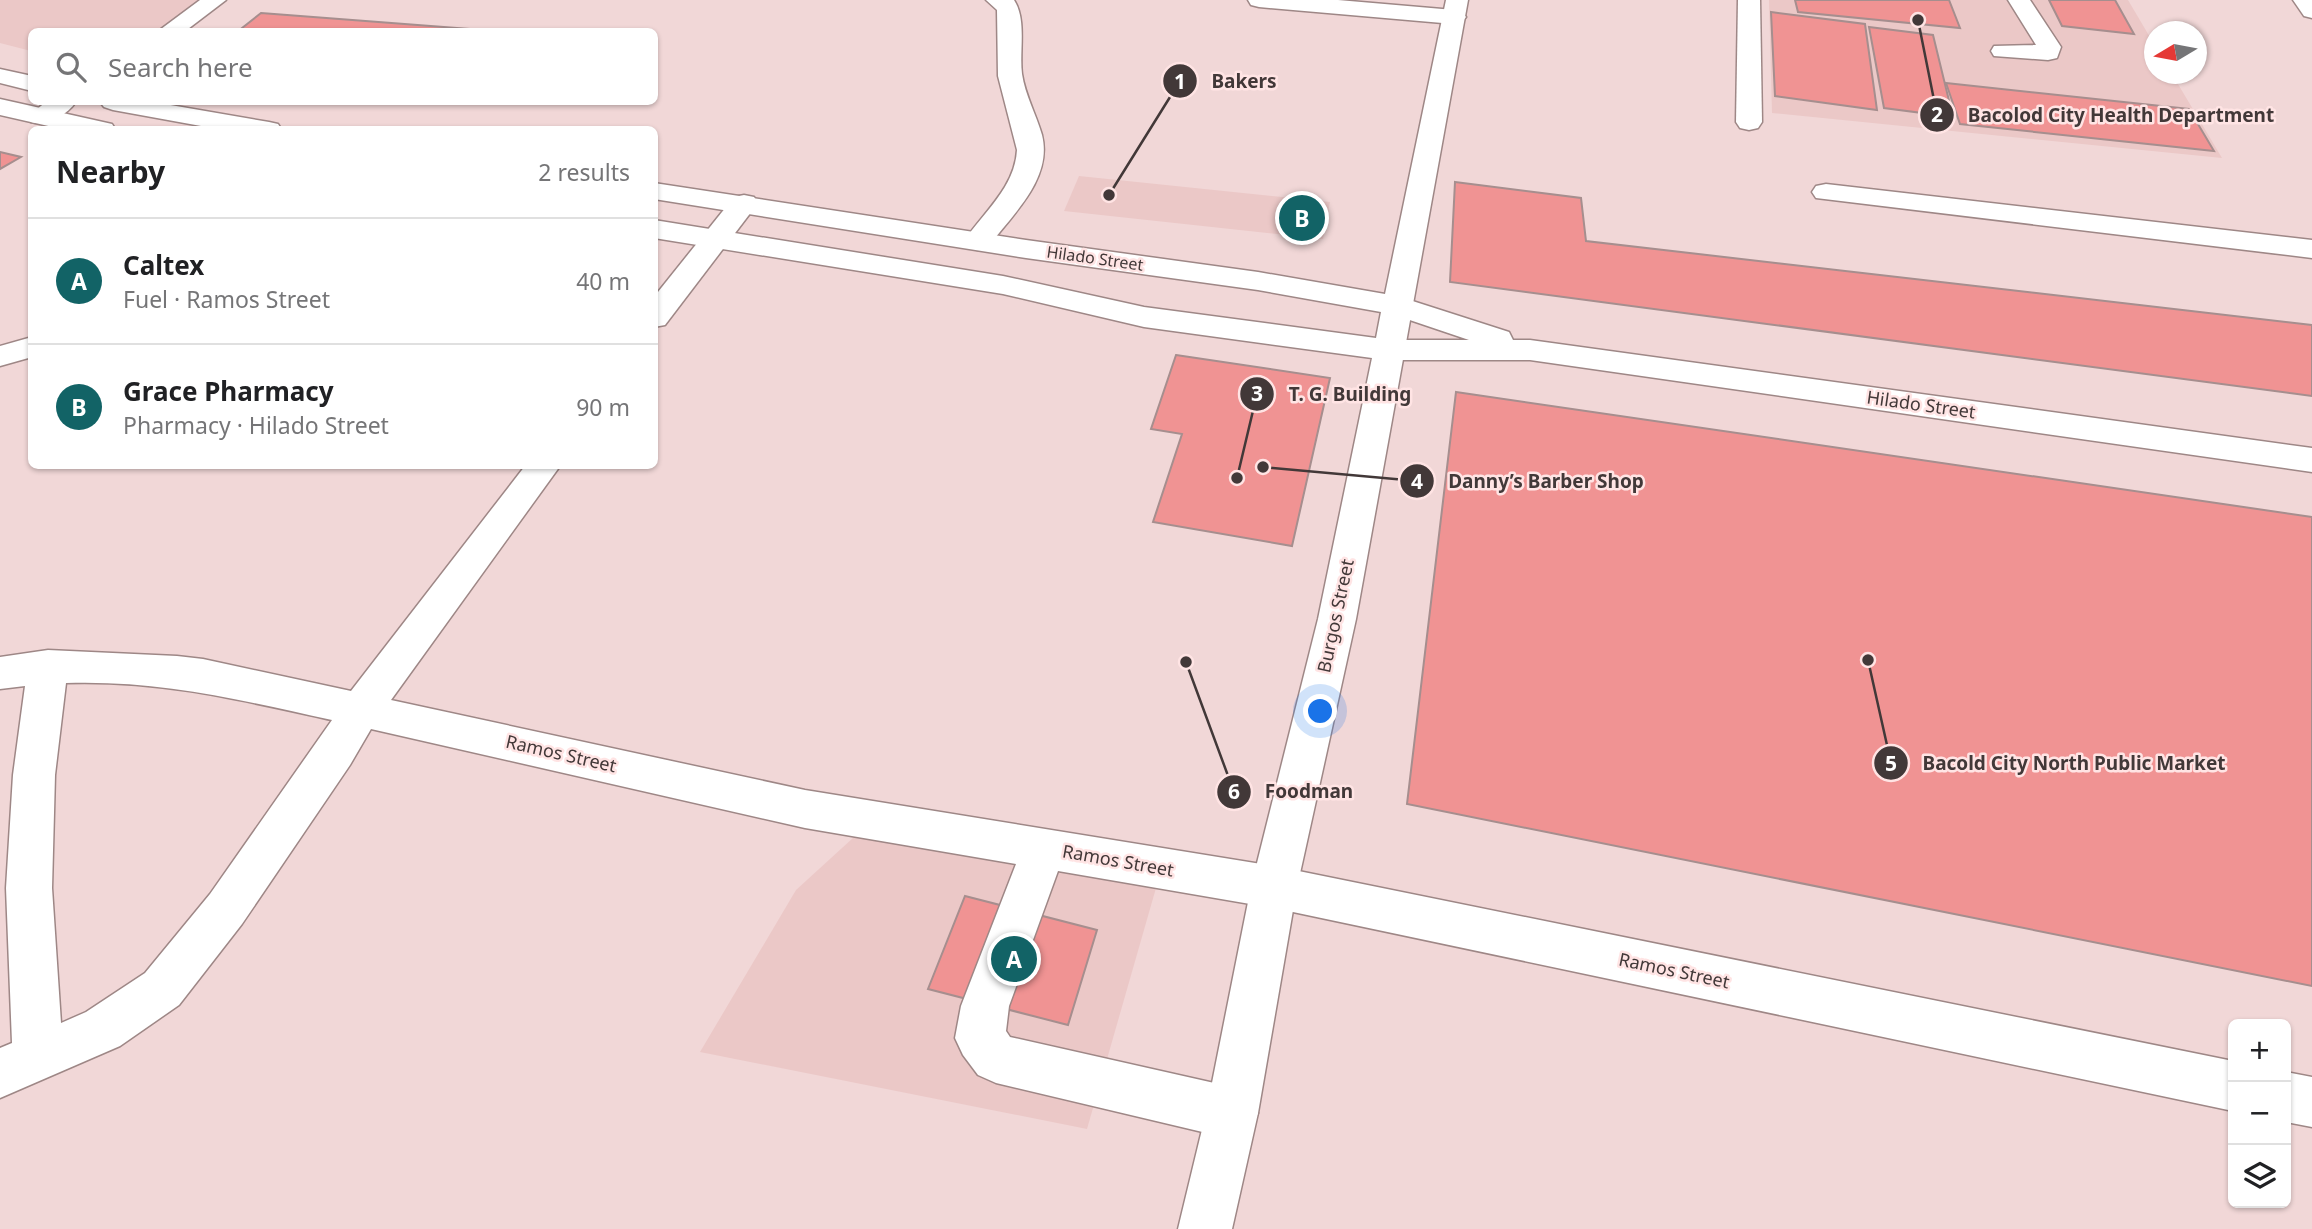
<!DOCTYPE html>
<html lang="en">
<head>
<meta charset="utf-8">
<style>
	body { margin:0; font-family:"Noto Sans",sans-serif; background:#f6f6f6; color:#202124 }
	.controls { position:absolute; right:21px; bottom:21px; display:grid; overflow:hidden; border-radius:10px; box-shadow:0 2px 5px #0004 }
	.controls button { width:63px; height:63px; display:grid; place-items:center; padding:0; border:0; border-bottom:2px solid #e0e0e0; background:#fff; color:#202124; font:35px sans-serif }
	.compass { position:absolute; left:2144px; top:21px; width:63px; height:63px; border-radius:50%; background:#fff; box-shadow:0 2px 5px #0004; rotate:260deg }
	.you { position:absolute; left:1321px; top:712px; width:24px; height:24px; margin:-18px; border:5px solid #fff; border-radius:50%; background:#1a73e8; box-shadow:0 0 0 10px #1a73e833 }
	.badge { display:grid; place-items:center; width:46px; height:46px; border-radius:50%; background:#126366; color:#fff; font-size:23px; font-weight:700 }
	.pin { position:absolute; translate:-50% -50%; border:4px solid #fff; box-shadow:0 2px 7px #0006 }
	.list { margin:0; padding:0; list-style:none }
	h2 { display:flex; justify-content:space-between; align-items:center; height:91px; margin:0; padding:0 28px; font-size:30px }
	h2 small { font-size:23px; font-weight:400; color:#757577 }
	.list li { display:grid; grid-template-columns:46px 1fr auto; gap:21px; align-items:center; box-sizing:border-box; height:126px; padding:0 28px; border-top:2px solid #e0e0e0 }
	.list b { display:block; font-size:26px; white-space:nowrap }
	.list p { margin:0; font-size:23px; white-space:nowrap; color:#757577 }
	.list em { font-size:23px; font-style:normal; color:#757577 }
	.icon { flex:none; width:38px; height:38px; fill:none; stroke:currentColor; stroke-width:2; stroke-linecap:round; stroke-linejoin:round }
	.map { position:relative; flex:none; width:2312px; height:1229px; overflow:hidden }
	.search { position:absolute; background:#fff; box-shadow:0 2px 5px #0004; left:28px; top:28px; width:630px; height:77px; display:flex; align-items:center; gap:18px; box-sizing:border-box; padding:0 24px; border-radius:10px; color:#757577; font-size:26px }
	.panel { position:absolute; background:#fff; box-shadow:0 2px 5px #0004; left:28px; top:126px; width:630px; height:343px; border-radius:10px }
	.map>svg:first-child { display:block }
	.built { fill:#ebc8c7 }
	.building { fill:#f09393; stroke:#a68e8e; stroke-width:2 }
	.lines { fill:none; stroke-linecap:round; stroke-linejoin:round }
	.minor-casing { stroke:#9e8786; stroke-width:3 }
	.major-casing { stroke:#9e8786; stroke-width:3 }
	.minor { fill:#fff; fill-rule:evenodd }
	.major { fill:#fff; fill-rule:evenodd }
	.labels { text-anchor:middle; stroke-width:5; stroke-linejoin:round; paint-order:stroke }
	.far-street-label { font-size:16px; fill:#423838; stroke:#ffe4e4 }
	.street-label { font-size:18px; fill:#423838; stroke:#ffe4e4 }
	.leader { fill:none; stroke:#423838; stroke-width:2.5 }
	.callout-dot { fill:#423838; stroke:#ffe4e4; stroke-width:2.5 }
	.mark-label { font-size:21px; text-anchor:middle; font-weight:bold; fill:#fff }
	.callout-label { font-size:19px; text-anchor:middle; font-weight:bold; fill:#423838; stroke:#ffe4e4; stroke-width:5; stroke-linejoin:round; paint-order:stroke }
</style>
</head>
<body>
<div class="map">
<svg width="2312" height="1229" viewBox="0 0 2312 1229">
	<rect width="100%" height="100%" fill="#f1d7d7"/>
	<g class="built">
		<path d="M0 0H213L168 31 32 32 31 51 0 43Z"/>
		<path d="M1769 0H2128L2154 44V74H2172L2222 158 1772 113Z"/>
		<path d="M1079 176 1330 202 1323 239 1064 211Z"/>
		<path d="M865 827 1156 888 1087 1129 700 1052 796 890Z"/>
	</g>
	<g class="building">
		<path d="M1795 0H1949L1960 28 1798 12Z"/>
		<path d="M2049 0H2115L2134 34 2062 26Z"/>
		<path d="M1771 12 1865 24 1877 110 1775 96Z"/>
		<path d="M261 13 483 30 237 32Z"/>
		<path d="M1869 27 1933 35 1953 117 1884 108Z"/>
		<path d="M1946 83 2189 109 2214 151 1960 124Z"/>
		<path d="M0 152 21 157 0 169Z"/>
		<path d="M1455 182 1581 198 1586 241 2312 325V396L1450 282Z"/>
		<path d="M1176 355 1330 378 1292 546 1153 522 1182 434 1151 429Z"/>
		<path d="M1456 392 2312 517V986L1407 804Z"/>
		<path d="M965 896 1097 930 1068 1025 928 989Z"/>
	</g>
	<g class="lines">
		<defs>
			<g id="minor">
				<path d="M200 0H226L184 32H157Z"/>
				<path d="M986 0H1014C1027 20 1019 51 1022 74 1025 95 1036 114 1042 135 1053 179 1012 215 988 247L978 250 968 247 964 241C984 212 1015 187 1017 150L998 76 997 10Z"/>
				<path d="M1248 0H1338L1454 10 1462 12 1466 17 1462 22 1454 24 1259 7 1251 5Z"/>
				<path d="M1738 0H1760L1762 122 1758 128 1749 130 1740 128 1736 122Z"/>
				<path d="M2008 0H2030L2061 47 2057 58 2048 60 1994 56 1991 51 1994 46 2036 45Z"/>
				<path d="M2293 0H2312V18L2304 16Z"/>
				<path d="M46 102H76C66 116 47 126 31 122L27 117Z"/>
				<path d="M1826 184 2312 240V258L1816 198 1812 192 1816 186Z"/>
				<path d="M744 195 754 197 758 203 665 325 654 327V297L734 197Z"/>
				<path d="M1397 296 1509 332 1513 340H1530L2312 448V472L1530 360H1389L1378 357 1373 350 1378 343 1389 340H1469L1386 312 1382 305 1386 298Z"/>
				<path d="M32 337V357L0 366V346Z"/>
				<path d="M525 466H560L391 700 805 790 1274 866 2233 1061V1111L1274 908 1058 871 1009 1006 1006 1031 1010 1037 1232 1087 1250 1095 1258 1113 1250 1131 1232 1139 996 1083 978 1075 963 1055 955 1038 961 1006 1016 864 805 828 371 729 350 765 242 924 179 1005 120 1046 0 1098V1048L12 1043 6 888 13 775 25 686 0 689V657L48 650 177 656 203 659 351 691ZM66 683C161 680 241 700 332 720L210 894 145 973 86 1012 61 1023 52 888 55 775Z"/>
				<path d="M2286 1072 2312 1077V1127L2286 1122Z"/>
			</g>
			<g id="major">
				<path d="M1446 0H1468L1356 619 1297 887 1258 1113 1232 1229H1178L1206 1113 1251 887 1318 619 1372 358 1144 327 1003 294 654 238V220L1003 276 1144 307 1376 338 1381 312 1258 290 1026 258 654 199V183L1026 240 1258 272 1385 294Z"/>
				<path d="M0 69 32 76V91L0 83Z"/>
				<path d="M0 99 112 124 116 130H66L0 115Z"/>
				<path d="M100 102H153L269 122 278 124 282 130H223L113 110 104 107Z"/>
			</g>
		</defs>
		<use href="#minor" class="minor-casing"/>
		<use href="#major" class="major-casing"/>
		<use href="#minor" class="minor"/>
		<use href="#major" class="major"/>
	</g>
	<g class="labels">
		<g class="far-street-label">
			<text transform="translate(1095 258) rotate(8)" y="6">Hilado Street</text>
		</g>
		<g class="street-label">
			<text transform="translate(1921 405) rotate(8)" y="6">Hilado Street</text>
			<text transform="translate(1336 616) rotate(-78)" y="6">Burgos Street</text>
			<text transform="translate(561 754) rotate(13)" y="6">Ramos Street</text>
			<text transform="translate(1118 861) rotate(10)" y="6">Ramos Street</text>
			<text transform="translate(1674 971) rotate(12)" y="6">Ramos Street</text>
		</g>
	</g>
	<path class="leader" d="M1109 195L1180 81M1918 20L1937 115M1237 478L1257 394M1263 467L1417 481M1868 660L1891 763M1186 662L1234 792"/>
	<g class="callout-dot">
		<circle cx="1109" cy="195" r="7"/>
		<circle cx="1918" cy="20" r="7"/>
		<circle cx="1237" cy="478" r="7"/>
		<circle cx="1263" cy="467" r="7"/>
		<circle cx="1868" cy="660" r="7"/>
		<circle cx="1186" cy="662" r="7"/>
		<circle cx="1180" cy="81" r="18"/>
		<circle cx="1937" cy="115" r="18"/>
		<circle cx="1257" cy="394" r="18"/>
		<circle cx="1417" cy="481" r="18"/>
		<circle cx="1891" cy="763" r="18"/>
		<circle cx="1234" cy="792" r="18"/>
	</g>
	<g class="mark-label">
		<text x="1180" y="89">1</text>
		<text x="1937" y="122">2</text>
		<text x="1257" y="401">3</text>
		<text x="1417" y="489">4</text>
		<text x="1891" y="771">5</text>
		<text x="1234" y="799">6</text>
	</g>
	<g class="callout-label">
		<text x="1244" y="88">Bakers</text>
		<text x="2121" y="122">Bacolod City Health Department</text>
		<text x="1350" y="401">T. G. Building</text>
		<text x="1546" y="488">Danny’s Barber Shop</text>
		<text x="2074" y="770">Bacold City North Public Market</text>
		<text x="1309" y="798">Foodman</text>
	</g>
</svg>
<div class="controls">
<button>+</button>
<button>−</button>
<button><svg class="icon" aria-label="layers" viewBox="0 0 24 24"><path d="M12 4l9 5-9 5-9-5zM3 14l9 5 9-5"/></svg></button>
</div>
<svg class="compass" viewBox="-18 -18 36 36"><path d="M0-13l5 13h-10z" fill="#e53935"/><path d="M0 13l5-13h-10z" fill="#757577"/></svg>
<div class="you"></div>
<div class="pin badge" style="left:1014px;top:959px">A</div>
<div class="pin badge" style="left:1302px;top:218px">B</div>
<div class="search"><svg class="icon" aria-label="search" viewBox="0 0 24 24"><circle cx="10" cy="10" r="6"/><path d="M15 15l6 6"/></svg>Search here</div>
<section class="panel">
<h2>Nearby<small>2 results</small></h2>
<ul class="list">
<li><span class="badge">A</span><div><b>Caltex</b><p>Fuel · Ramos Street</p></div><em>40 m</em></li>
<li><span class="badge">B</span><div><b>Grace Pharmacy</b><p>Pharmacy · Hilado Street</p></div><em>90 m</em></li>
</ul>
</section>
</div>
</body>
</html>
